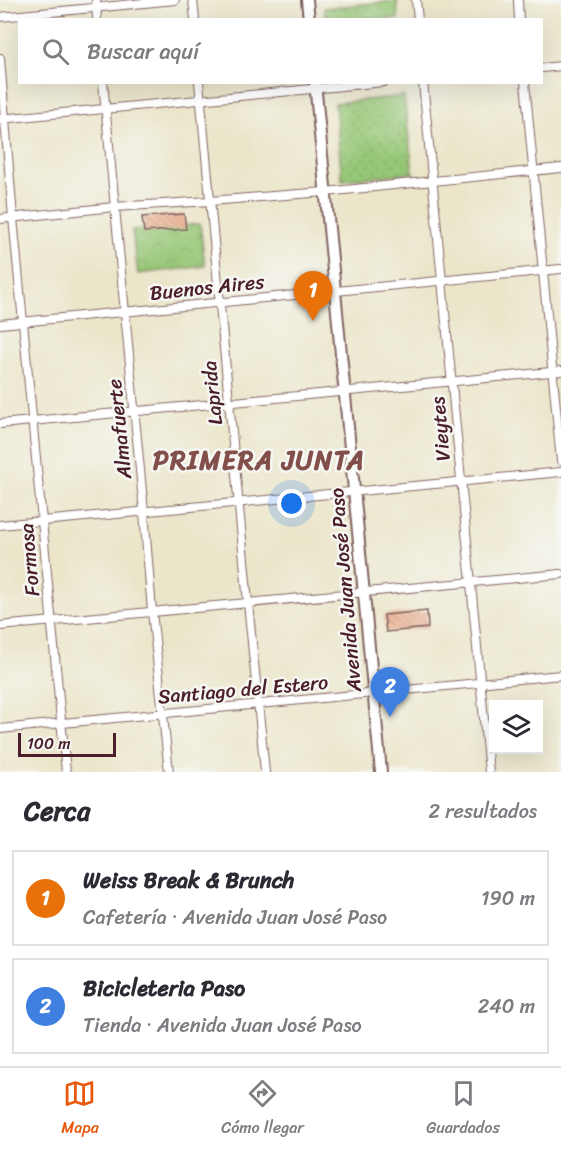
<!DOCTYPE html>
<html lang="es">
<head>
<meta charset="utf-8">
<style>
	body { margin:0; font-family:Sriracha,sans-serif; background:#f7f7f7; color:#2b2b33 }
	.controls { position:absolute; right:18px; bottom:18px; display:grid; overflow:hidden; border-radius:0px; box-shadow:0 6px 24px #0002 }
	.controls button { width:54px; height:54px; display:grid; place-items:center; padding:0; border:0; border-bottom:2px solid #e1e1e2; background:#fff; color:#2b2b33; font:30px sans-serif }
	.scale { position:absolute; left:18px; bottom:15px; width:98px; box-sizing:border-box; padding-left:6px; border:3px solid #4a1f2b; border-top:0; font-size:16px; line-height:21px; white-space:nowrap; color:#4a1f2b; -webkit-text-stroke:4px #f6f6f2; paint-order:stroke }
	.you { position:absolute; left:292px; top:504px; width:21px; height:21px; margin:-15px; border:4px solid #fff; border-radius:50%; background:#1a73e8; box-shadow:0 0 0 9px #1a73e833 }
	.badge { display:grid; place-items:center; width:39px; height:39px; border-radius:50%; background:#ea580c; color:#fff; font-size:20px; font-weight:700 }
	.pin { position:absolute; translate:-50% -50px; filter:drop-shadow(0 2px 3px #0008) }
	.pin::after { content:''; position:absolute; top:32px; width:21px; height:18px; background:inherit; clip-path:polygon(0 0,100% 0,50% 100%) }
	.list { margin:0; padding:0; list-style:none }
	h2 { display:flex; justify-content:space-between; align-items:center; height:78px; margin:0; padding:0 24px; font-size:26px }
	h2 small { font-size:20px; font-weight:400; color:#7c7c81 }
	.list li { display:grid; grid-template-columns:39px 1fr auto; gap:18px; align-items:center; box-sizing:border-box; height:96px; margin:0 12px 12px; padding:0 12px; border:2px solid #e1e1e2; border-radius:0px }
	.list b { display:block; font-size:22px; white-space:nowrap }
	.list p { margin:0; font-size:20px; white-space:nowrap; color:#7c7c81 }
	.list em { font-size:20px; font-style:normal; color:#7c7c81 }
	.icon { flex:none; width:33px; height:33px; fill:none; stroke:currentColor; stroke-width:2; stroke-linecap:round; stroke-linejoin:round }
	.map { position:relative; flex:none; width:561px; height:772px; overflow:hidden }
	.search { position:absolute; background:#fff; box-shadow:0 6px 24px #0002; left:18px; right:18px; top:18px; height:66px; display:flex; align-items:center; gap:15px; box-sizing:border-box; padding:0 21px; border-radius:0px; color:#7c7c81; font-size:22px }
	.sheet { height:294px; background:#fff }
	nav { display:flex; justify-content:space-around; align-items:center; box-sizing:border-box; height:84px; border-top:2px solid #e1e1e2; background:#fff; font-size:16px; color:#7c7c81 }
	nav a { display:grid; justify-items:center; gap:3px }
	nav .on { color:#ea580c }
	.map>svg:first-child { display:block }
	.grass { fill:url(#grass-dots); stroke:#707350; stroke-width:1.5 }
	.park { fill:url(#park-crowns); stroke:#707350; stroke-width:1.5 }
	.building { fill:url(#building-back-hatch) }
	.lines { fill:none; stroke-linecap:round; stroke-linejoin:round }
	.minor-casing { stroke:#826563; stroke-width:10 }
	.secondary-casing { stroke:#826563; stroke-width:14 }
	.minor { stroke:#fff; stroke-width:8 }
	.secondary { stroke:#fff; stroke-width:10 }
	.labels { text-anchor:middle; stroke-width:5; stroke-linejoin:round; paint-order:stroke }
	.street-label { font-size:20px; fill:#4a1f2b; stroke:#f6f6f2 }
	.district-label { font-size:26px; font-weight:bold; letter-spacing:1.5px; fill:#824f4a; stroke:#f6f6f2 }
</style>
</head>
<body>
<div class="map">
<svg width="561" height="772" viewBox="0 0 561 772">
	<defs>
		<pattern id="grass-dots" width="8" height="8" patternUnits="userSpaceOnUse" patternTransform="scale(1.5)"><rect width="8" height="8" fill="#96c776"/><path d="M2 2h.1M6 6h.1" fill="none" stroke="#83aa66" stroke-width="1.8" stroke-linecap="round"/></pattern>
		<pattern id="park-crowns" width="20" height="18" patternUnits="userSpaceOnUse" patternTransform="scale(1.5)"><rect width="20" height="18" fill="#96c776"/><path d="M2 6a3 3 0 1 1 6 0M12 15a3 3 0 1 1 6 0" fill="none" stroke="#83aa66"/></pattern>
		<pattern id="building-back-hatch" width="6" height="6" patternUnits="userSpaceOnUse" patternTransform="scale(1.5)"><rect width="6" height="6" fill="#eaa985"/><path d="M-1 5l2 2M0 0l6 6M5-1l2 2" fill="none" stroke="#c0896d"/></pattern>
	</defs>
	<rect width="100%" height="100%" fill="#f6f6f2"/>
	<filter id="ink" filterUnits="userSpaceOnUse"><feTurbulence type="fractalNoise" baseFrequency=".0167" numOctaves="2"/><feDisplacementMap in="SourceGraphic" scale="12" xChannelSelector="R" yChannelSelector="G"/><feConvolveMatrix kernelMatrix="1 2 1 2 8 2 1 2 1" color-interpolation-filters="sRGB"/></filter>
	<filter id="wash" filterUnits="userSpaceOnUse"><feTurbulence type="fractalNoise" baseFrequency=".008" numOctaves="4" result="noise"/><feDisplacementMap in="SourceGraphic" scale="24" xChannelSelector="R" yChannelSelector="G"/><feGaussianBlur stdDeviation="1.35" result="paint"/><feColorMatrix in="noise" values="0 0 0 0 0 0 0 0 0 0 0 0 0 0 0 0 0 1.4 0 .05"/><feComposite in="paint" operator="in"/></filter>
	<g filter="url(#wash)">
		<rect width="100%" height="100%" fill="#ebe6ca"/>
		<g class="grass">
			<path d="M397 1 398 19H325L324 8Z"/>
			<path d="M404 96 413 173 342 180 335 103Z"/>
		</g>
		<path class="park" d="M200 224 205 266 138 274 132 230Z"/>
		<g id="blocks">
			<g class="building">
				<path d="M184 214 186 229 144 232 142 217Z"/>
				<path d="M427 611 428 628 386 632 384 615Z"/>
			</g>
		</g>
	</g>
	<g filter="url(#ink)">
		<use href="#blocks" fill-opacity="0" stroke="#826563" stroke-width="1.5"/>
		<g class="lines">
			<defs>
				<g id="minor">
					<path d="M96 0 97 20"/>
					<path d="M193 0 195 20"/>
					<path d="M416 0 418 20"/>
					<path d="M518 0 519 20"/>
					<path d="M0 17 175 0"/>
					<path d="M0 58 13 218 66 772"/>
					<path d="M542 68 561 66"/>
					<path d="M103 82 144 512 152 611 169 772"/>
					<path d="M199 82 248 603 265 772"/>
					<path d="M423 82 489 772"/>
					<path d="M525 82 561 461"/>
					<path d="M0 119 384 82"/>
					<path d="M0 219 114 207 210 201 325 192 561 168"/>
					<path d="M0 324 561 269"/>
					<path d="M0 424 561 371"/>
					<path d="M0 525 561 472"/>
					<path d="M0 626 561 574"/>
					<path d="M0 729 561 675"/>
				</g>
				<g id="secondary">
					<path d="M307 0 309 20"/>
					<path d="M315 82 381 772"/>
				</g>
			</defs>
			<use href="#minor" class="minor-casing"/>
			<use href="#secondary" class="secondary-casing"/>
			<use href="#minor" class="minor"/>
			<use href="#secondary" class="secondary"/>
		</g>
	</g>
	<g class="labels">
		<g class="street-label">
			<text transform="translate(207 287) rotate(-6)" y="7">Buenos Aires</text>
			<text transform="translate(212 393) rotate(-96)" y="7">Laprida</text>
			<text transform="translate(119 429) rotate(-96)" y="7">Almafuerte</text>
			<text transform="translate(440 429) rotate(-95)" y="7">Vieytes</text>
			<text transform="translate(29 560) rotate(-95)" y="7">Formosa</text>
			<text transform="translate(345 590) rotate(-95)" y="7">Avenida Juan José Paso</text>
			<text transform="translate(243 689) rotate(-5)" y="7">Santiago del Estero</text>
		</g>
		<g class="district-label">
			<text x="259" y="469">PRIMERA JUNTA</text>
		</g>
	</g>
</svg>
<div class="controls">
<button><svg class="icon" aria-label="layers" viewBox="0 0 24 24"><path d="M12 4l9 5-9 5-9-5zM3 14l9 5 9-5"/></svg></button>
</div>
<div class="scale">100 m</div>
<div class="you"></div>
<div class="pin badge" style="left:313px;top:321px;background:#e8710a">1</div>
<div class="pin badge" style="left:390px;top:717px;background:#3f7fe0">2</div>
<div class="search"><svg class="icon" aria-label="search" viewBox="0 0 24 24"><circle cx="10" cy="10" r="6"/><path d="M15 15l6 6"/></svg>Buscar aquí</div>
</div>
<section class="sheet">
<h2>Cerca<small>2 resultados</small></h2>
<ul class="list">
<li><span class="badge" style="background:#e8710a">1</span><div><b>Weiss Break &amp; Brunch</b><p>Cafetería · Avenida Juan José Paso</p></div><em>190 m</em></li>
<li><span class="badge" style="background:#3f7fe0">2</span><div><b>Bicicleteria Paso</b><p>Tienda · Avenida Juan José Paso</p></div><em>240 m</em></li>
</ul>
</section>
<nav>
<a class="on"><svg class="icon" aria-label="map" viewBox="0 0 24 24"><path d="M3 6l6-2 6 2 6-2v14l-6 2-6-2-6 2zM9 4v14M15 6v14"/></svg>Mapa</a>
<a><svg class="icon" aria-label="directions" viewBox="0 0 24 24"><path d="M12 3l9 9-9 9-9-9zM9 14v-3h6M13 9l2 2-2 2"/></svg>Cómo llegar</a>
<a><svg class="icon" aria-label="saved" viewBox="0 0 24 24"><path d="M7 4h10v16l-5-4-5 4z"/></svg>Guardados</a>
</nav>
</body>
</html>
